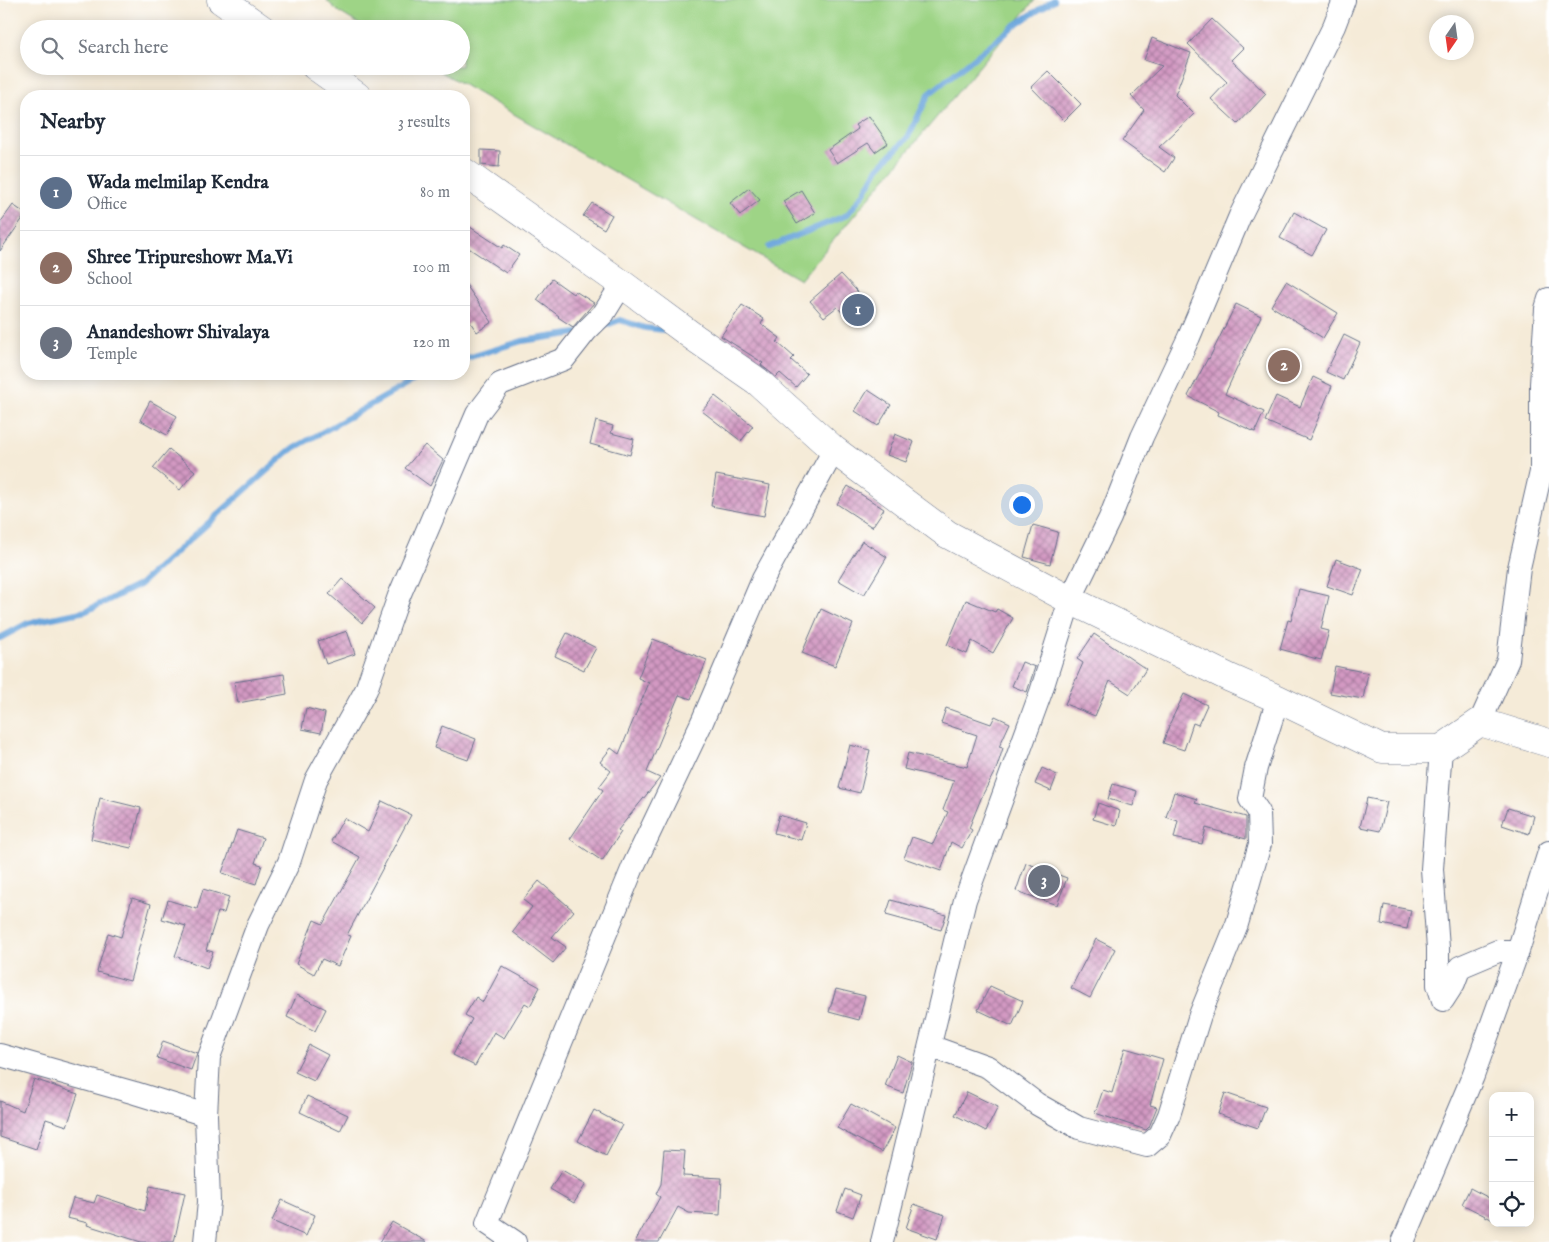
<!DOCTYPE html>
<html lang="en">
<head>
<meta charset="utf-8">
<style>
	body { margin:0; font-family:"IM FELL English",serif; background:#f2f2f3; color:#1f2937 }
	.controls { position:absolute; right:15px; bottom:15px; display:grid; overflow:hidden; border-radius:10px; box-shadow:0 2px 12px #0003 }
	.controls button { width:45px; height:45px; display:grid; place-items:center; padding:0; border:0; border-bottom:1px solid #e0e1e3; background:#fff; color:#1f2937; font:25px sans-serif }
	.compass { position:absolute; left:1429px; top:15px; width:45px; height:45px; border-radius:50%; background:#fff; box-shadow:0 2px 12px #0003; rotate:193deg }
	.you { position:absolute; left:1021px; top:504px; width:18px; height:18px; margin:-12px; border:4px solid #fff; border-radius:50%; background:#1a73e8; box-shadow:0 0 0 8px #1a73e833 }
	.badge { display:grid; place-items:center; width:32px; height:32px; border-radius:50%; background:#1f6fb2; color:#fff; font-size:16px; font-weight:700 }
	.pin { position:absolute; translate:-50% -50%; border:2px solid #fff; box-shadow:0 1px 5px #0006 }
	.list { margin:0; padding:0; list-style:none }
	h2 { display:flex; justify-content:space-between; align-items:center; height:65px; margin:0; padding:0 20px; font-size:21px }
	h2 small { font-size:16px; font-weight:400; color:#747a83 }
	.list li { display:grid; grid-template-columns:32px 1fr auto; gap:15px; align-items:center; box-sizing:border-box; height:75px; padding:0 20px; border-top:1px solid #e0e1e3 }
	.list b { display:block; font-size:19px; white-space:nowrap }
	.list p { margin:0; font-size:16px; white-space:nowrap; color:#747a83 }
	.list em { font-size:16px; font-style:normal; color:#747a83 }
	.icon { flex:none; width:28px; height:28px; fill:none; stroke:currentColor; stroke-width:2; stroke-linecap:round; stroke-linejoin:round }
	.map { position:relative; flex:none; width:1549px; height:1242px; overflow:hidden }
	.search { position:absolute; background:#fff; box-shadow:0 2px 12px #0003; left:20px; top:20px; width:450px; height:55px; display:flex; align-items:center; gap:12px; box-sizing:border-box; padding:0 18px; border-radius:28px; color:#747a83; font-size:19px }
	.panel { position:absolute; background:#fff; box-shadow:0 2px 12px #0003; left:20px; top:90px; width:450px; height:290px; border-radius:20px }
	.map>svg:first-child { display:block }
	.grass { fill:#9ed486; stroke:#5c8272 }
	.lines { fill:none; stroke-linecap:round; stroke-linejoin:round }
	.stream { stroke:#6ca6dc; stroke-width:6 }
	.building { fill:url(#building-cross-hatch) }
	.minor-casing { stroke:#677189; stroke-width:24 }
	.major-casing { stroke:#677189; stroke-width:29 }
	.minor { stroke:#fff; stroke-width:22 }
	.major { stroke:#fff; stroke-width:28 }
</style>
</head>
<body>
<div class="map">
<svg width="1549" height="1242" viewBox="0 0 1549 1242">
	<defs>
		<pattern id="building-cross-hatch" width="8" height="8" patternUnits="userSpaceOnUse" patternTransform="scale(1.25)"><rect width="8" height="8" fill="#d399c2"/><path d="M0 0l8 8M0 8l8-8" fill="none" stroke="#aa7da1"/></pattern>
	</defs>
	<rect width="100%" height="100%" fill="#fff"/>
	<filter id="ink" filterUnits="userSpaceOnUse"><feTurbulence type="fractalNoise" baseFrequency=".02" numOctaves="2"/><feDisplacementMap in="SourceGraphic" scale="10" xChannelSelector="R" yChannelSelector="G"/><feConvolveMatrix kernelMatrix="1 2 1 2 8 2 1 2 1" color-interpolation-filters="sRGB"/></filter>
	<filter id="wash" filterUnits="userSpaceOnUse"><feTurbulence type="fractalNoise" baseFrequency=".0096" numOctaves="4" result="noise"/><feDisplacementMap in="SourceGraphic" scale="20" xChannelSelector="R" yChannelSelector="G"/><feGaussianBlur stdDeviation="1.12" result="paint"/><feColorMatrix in="noise" values="0 0 0 0 0 0 0 0 0 0 0 0 0 0 0 0 0 1.4 0 .05"/><feComposite in="paint" operator="in"/></filter>
	<g filter="url(#wash)">
		<rect width="100%" height="100%" fill="#f5ebd8"/>
		<path class="grass" d="M326 0H1035L800 280 431 66H461V29H367L339 12Z"/>
		<g class="lines">
			<g class="stream">
				<path d="M769 247 847 215 864 193 878 168 908 137 929 94 1015 25 1054 0"/>
				<path d="M601 327 620 320 645 328 665 330"/>
				<path d="M464 359 522 341 577 333"/>
				<path d="M0 638 28 623 86 611 139 585 289 451 425 374"/>
			</g>
		</g>
		<g id="blocks">
			<g class="building">
				<path d="M1212 19 1243 48 1231 60 1266 94 1238 124 1211 99 1227 82 1188 44Z"/>
				<path d="M1152 38 1191 53 1175 95 1194 114 1159 147 1174 158 1165 172 1122 141 1144 110 1131 96 1162 66 1144 60Z"/>
				<path d="M1048 71 1081 104 1064 121 1031 87Z"/>
				<path d="M869 116 888 143 875 152 868 143 837 163 828 150 858 129 855 125Z"/>
				<path d="M481 150 500 151 499 167 481 165Z"/>
				<path d="M749 188 760 200 740 215 730 203Z"/>
				<path d="M801 190 815 213 797 224 783 201Z"/>
				<path d="M592 203 612 215 604 229 583 216Z"/>
				<path d="M13 205 26 214 0 251V223Z"/>
				<path d="M1294 212 1326 230 1312 255 1280 238Z"/>
				<path d="M464 223 502 248 504 245 519 255 506 273 464 245Z"/>
				<path d="M841 274 872 307 853 324 837 307 824 317 810 301Z"/>
				<path d="M552 279 573 294 575 291 594 303 573 327 558 317 559 316 537 300Z"/>
				<path d="M1286 281 1338 313 1323 338 1271 306Z"/>
				<path d="M464 282 492 322 477 332 470 322 464 326Z"/>
				<path d="M1236 304 1261 316 1225 394 1264 412 1255 432 1218 415 1219 412 1188 396 1208 358 1209 359Z"/>
				<path d="M742 305 764 319 761 324 780 338 777 342 794 357 791 360 807 374 796 387 780 373 776 377 761 365 763 363 721 336Z"/>
				<path d="M1344 335 1360 343 1343 380 1326 372Z"/>
				<path d="M1313 377 1332 386 1309 440 1265 421 1276 396 1300 407Z"/>
				<path d="M868 390 891 405 878 426 855 411Z"/>
				<path d="M715 396 753 426 741 441 702 411Z"/>
				<path d="M150 401 177 416 167 435 140 420Z"/>
				<path d="M596 421 613 426 611 433 634 439 630 455 590 444Z"/>
				<path d="M895 434 914 442 906 462 887 455Z"/>
				<path d="M425 445 443 460 430 486 405 468Z"/>
				<path d="M169 449 195 471 180 490 153 468Z"/>
				<path d="M716 475 770 485 764 516 711 506Z"/>
				<path d="M848 486 884 509 872 527 837 504Z"/>
				<path d="M1033 525 1058 532 1050 564 1024 557Z"/>
				<path d="M862 541 887 557 864 595 838 580Z"/>
				<path d="M1336 559 1363 569 1353 595 1327 586Z"/>
				<path d="M342 579 375 608 362 623 329 594Z"/>
				<path d="M1299 589 1329 596 1321 629 1329 631 1321 660 1280 649 1288 620 1291 621Z"/>
				<path d="M966 600 995 612 997 609 1013 618 993 653 972 641 967 654 947 645Z"/>
				<path d="M821 609 853 624 835 666 802 653Z"/>
				<path d="M347 631 355 654 326 664 318 641Z"/>
				<path d="M567 633 596 648 584 670 555 656Z"/>
				<path d="M1094 634 1146 669 1130 694 1110 681 1095 716 1065 704 1083 663 1077 659Z"/>
				<path d="M653 639 707 660 691 699 679 695 647 772 660 778 618 830 621 832 602 861 570 839 603 790 599 787 611 771 600 762 611 748 619 754 649 683 638 678Z"/>
				<path d="M1022 662 1035 667 1027 692 1012 686Z"/>
				<path d="M1335 666 1368 673 1363 699 1330 693Z"/>
				<path d="M284 674 287 694 238 703 234 682Z"/>
				<path d="M1184 694 1207 705 1198 725 1193 723 1184 750 1163 743 1170 723Z"/>
				<path d="M306 708 325 713 321 733 302 729Z"/>
				<path d="M946 708 991 724 995 716 1010 723 999 747 1003 748 997 767 982 796 969 828 972 830 962 848 951 842 941 871 904 858 912 837 933 844 948 812 943 810 954 781 904 769 908 753 967 767 977 735 941 723Z"/>
				<path d="M442 726 476 739 468 760 434 748Z"/>
				<path d="M850 745 870 750 860 793 839 788Z"/>
				<path d="M1042 768 1057 775 1051 791 1035 784Z"/>
				<path d="M1113 784 1137 791 1133 806 1108 799Z"/>
				<path d="M1174 792 1197 799 1195 803 1246 817V839L1206 828 1202 844 1174 838 1178 821 1166 817Z"/>
				<path d="M100 798 141 808 131 848 91 839Z"/>
				<path d="M1367 798 1387 802 1380 831 1360 827Z"/>
				<path d="M382 801 411 815 347 935 351 936 338 966 322 959 314 974 296 964 314 920 323 924 360 857 331 841 344 818 368 832Z"/>
				<path d="M1098 803 1120 811 1116 826 1093 819Z"/>
				<path d="M1508 808 1534 816 1529 834 1502 825Z"/>
				<path d="M779 815 806 823 801 840 774 833Z"/>
				<path d="M237 830 263 838 255 863 262 865 256 884 222 873Z"/>
				<path d="M1026 863 1067 878 1057 905 1016 891Z"/>
				<path d="M539 881 574 911 552 937 566 947 553 963 513 932 532 907 523 900Z"/>
				<path d="M203 889 229 897 224 913 218 912 206 950 213 952 207 968 175 956 186 926 162 919 168 900 197 909Z"/>
				<path d="M132 898 151 904 130 981 97 972 108 933 121 937Z"/>
				<path d="M891 900 946 915 941 930 886 915Z"/>
				<path d="M1384 905 1411 910 1407 929 1381 924Z"/>
				<path d="M1096 939 1115 949 1090 998 1071 988Z"/>
				<path d="M502 966 540 987 530 1006 525 1003 504 1038 494 1032 475 1066 453 1055 472 1019 465 1015 476 997 483 1002Z"/>
				<path d="M990 986 1023 1001 1012 1026 978 1010Z"/>
				<path d="M836 989 865 996 859 1020 829 1012Z"/>
				<path d="M297 995 326 1009 315 1031 287 1017Z"/>
				<path d="M163 1041 197 1053 191 1070 157 1058Z"/>
				<path d="M309 1045 328 1055 314 1081 295 1072Z"/>
				<path d="M1125 1048 1163 1059 1150 1105 1157 1107 1149 1127 1146 1130 1095 1113 1103 1090 1112 1093Z"/>
				<path d="M897 1055 912 1062 903 1093 885 1086Z"/>
				<path d="M34 1079 78 1094 67 1126 46 1119 36 1149 0 1137V1101L23 1111Z"/>
				<path d="M967 1092 998 1107 986 1131 955 1115Z"/>
				<path d="M1225 1093 1266 1107 1258 1128 1218 1114Z"/>
				<path d="M307 1096 348 1115 340 1131 300 1112Z"/>
				<path d="M851 1104 895 1128 882 1152 837 1128Z"/>
				<path d="M594 1110 622 1125 606 1156 578 1141Z"/>
				<path d="M664 1150 685 1151 683 1176 722 1178 720 1215 689 1213 678 1207 659 1242H635L660 1197 656 1194 661 1184Z"/>
				<path d="M562 1170 586 1184 574 1203 550 1189Z"/>
				<path d="M150 1186 185 1193 174 1242H141L87 1225 88 1223 67 1218 73 1198 94 1203 97 1195 145 1211Z"/>
				<path d="M1470 1188 1493 1200V1220L1462 1204Z"/>
				<path d="M845 1189 861 1195 853 1217 837 1211Z"/>
				<path d="M282 1200 315 1215 306 1236 272 1221Z"/>
				<path d="M914 1204 945 1215 937 1239 906 1228Z"/>
				<path d="M392 1222 427 1242H380Z"/>
			</g>
		</g>
	</g>
	<g filter="url(#ink)">
		<use href="#blocks" fill-opacity="0" stroke="#677189" stroke-width="1"/>
		<g class="lines">
			<defs>
				<g id="minor">
					<path d="M1480 722 1508 660 1519 568 1541 472V384L1546 309 1549 299"/>
					<path d="M1441 749 1432 869 1438 948V985L1443 1000 1454 983 1460 967 1498 951H1518"/>
					<path d="M930 1046 988 1067 1037 1104 1079 1128 1147 1146 1160 1135 1169 1115 1200 1015 1237 924 1260 844 1259 812 1250 799 1256 768 1278 699"/>
					<path d="M0 1055 135 1093 206 1115"/>
					<path d="M205 1242 209 1202 206 1115 209 1057 258 925 289 862 316 780 366 690 399 596 477 414 500 384 564 359 586 331 604 313 622 284"/>
					<path d="M515 1242 487 1223 633 867 702 722 763 579 834 450"/>
					<path d="M882 1242 965 900 1041 692 1070 600 1110 518 1142 437 1189 337 1240 216 1334 26 1344 0"/>
					<path d="M1403 1242 1473 1076 1518 951 1549 852"/>
				</g>
				<g id="major">
					<path d="M221 0 262 29"/>
					<path d="M315 66 357 96"/>
					<path d="M464 172 622 284 695 338 757 381 834 450 947 534 1070 600 1230 678 1278 699 1382 749H1441L1480 722 1549 743"/>
				</g>
			</defs>
			<use href="#minor" class="minor-casing"/>
			<use href="#major" class="major-casing"/>
			<use href="#minor" class="minor"/>
			<use href="#major" class="major"/>
		</g>
	</g>
</svg>
<div class="controls">
<button>+</button>
<button>−</button>
<button><svg class="icon" aria-label="locate" viewBox="0 0 24 24"><circle cx="12" cy="12" r="6"/><path d="M12 2v4M12 18v4M2 12h4M18 12h4"/></svg></button>
</div>
<svg class="compass" viewBox="-18 -18 36 36"><path d="M0-13l5 13h-10z" fill="#e53935"/><path d="M0 13l5-13h-10z" fill="#747a83"/></svg>
<div class="you"></div>
<div class="pin badge" style="left:858px;top:310px;background:#5c6f8a">1</div>
<div class="pin badge" style="left:1284px;top:366px;background:#8d6e63">2</div>
<div class="pin badge" style="left:1044px;top:881px;background:#6b7280">3</div>
<div class="search"><svg class="icon" aria-label="search" viewBox="0 0 24 24"><circle cx="10" cy="10" r="6"/><path d="M15 15l6 6"/></svg>Search here</div>
<section class="panel">
<h2>Nearby<small>3 results</small></h2>
<ul class="list">
<li><span class="badge" style="background:#5c6f8a">1</span><div><b>Wada melmilap Kendra</b><p>Office</p></div><em>80 m</em></li>
<li><span class="badge" style="background:#8d6e63">2</span><div><b>Shree Tripureshowr Ma.Vi</b><p>School</p></div><em>100 m</em></li>
<li><span class="badge" style="background:#6b7280">3</span><div><b>Anandeshowr Shivalaya</b><p>Temple</p></div><em>120 m</em></li>
</ul>
</section>
</div>
</body>
</html>
